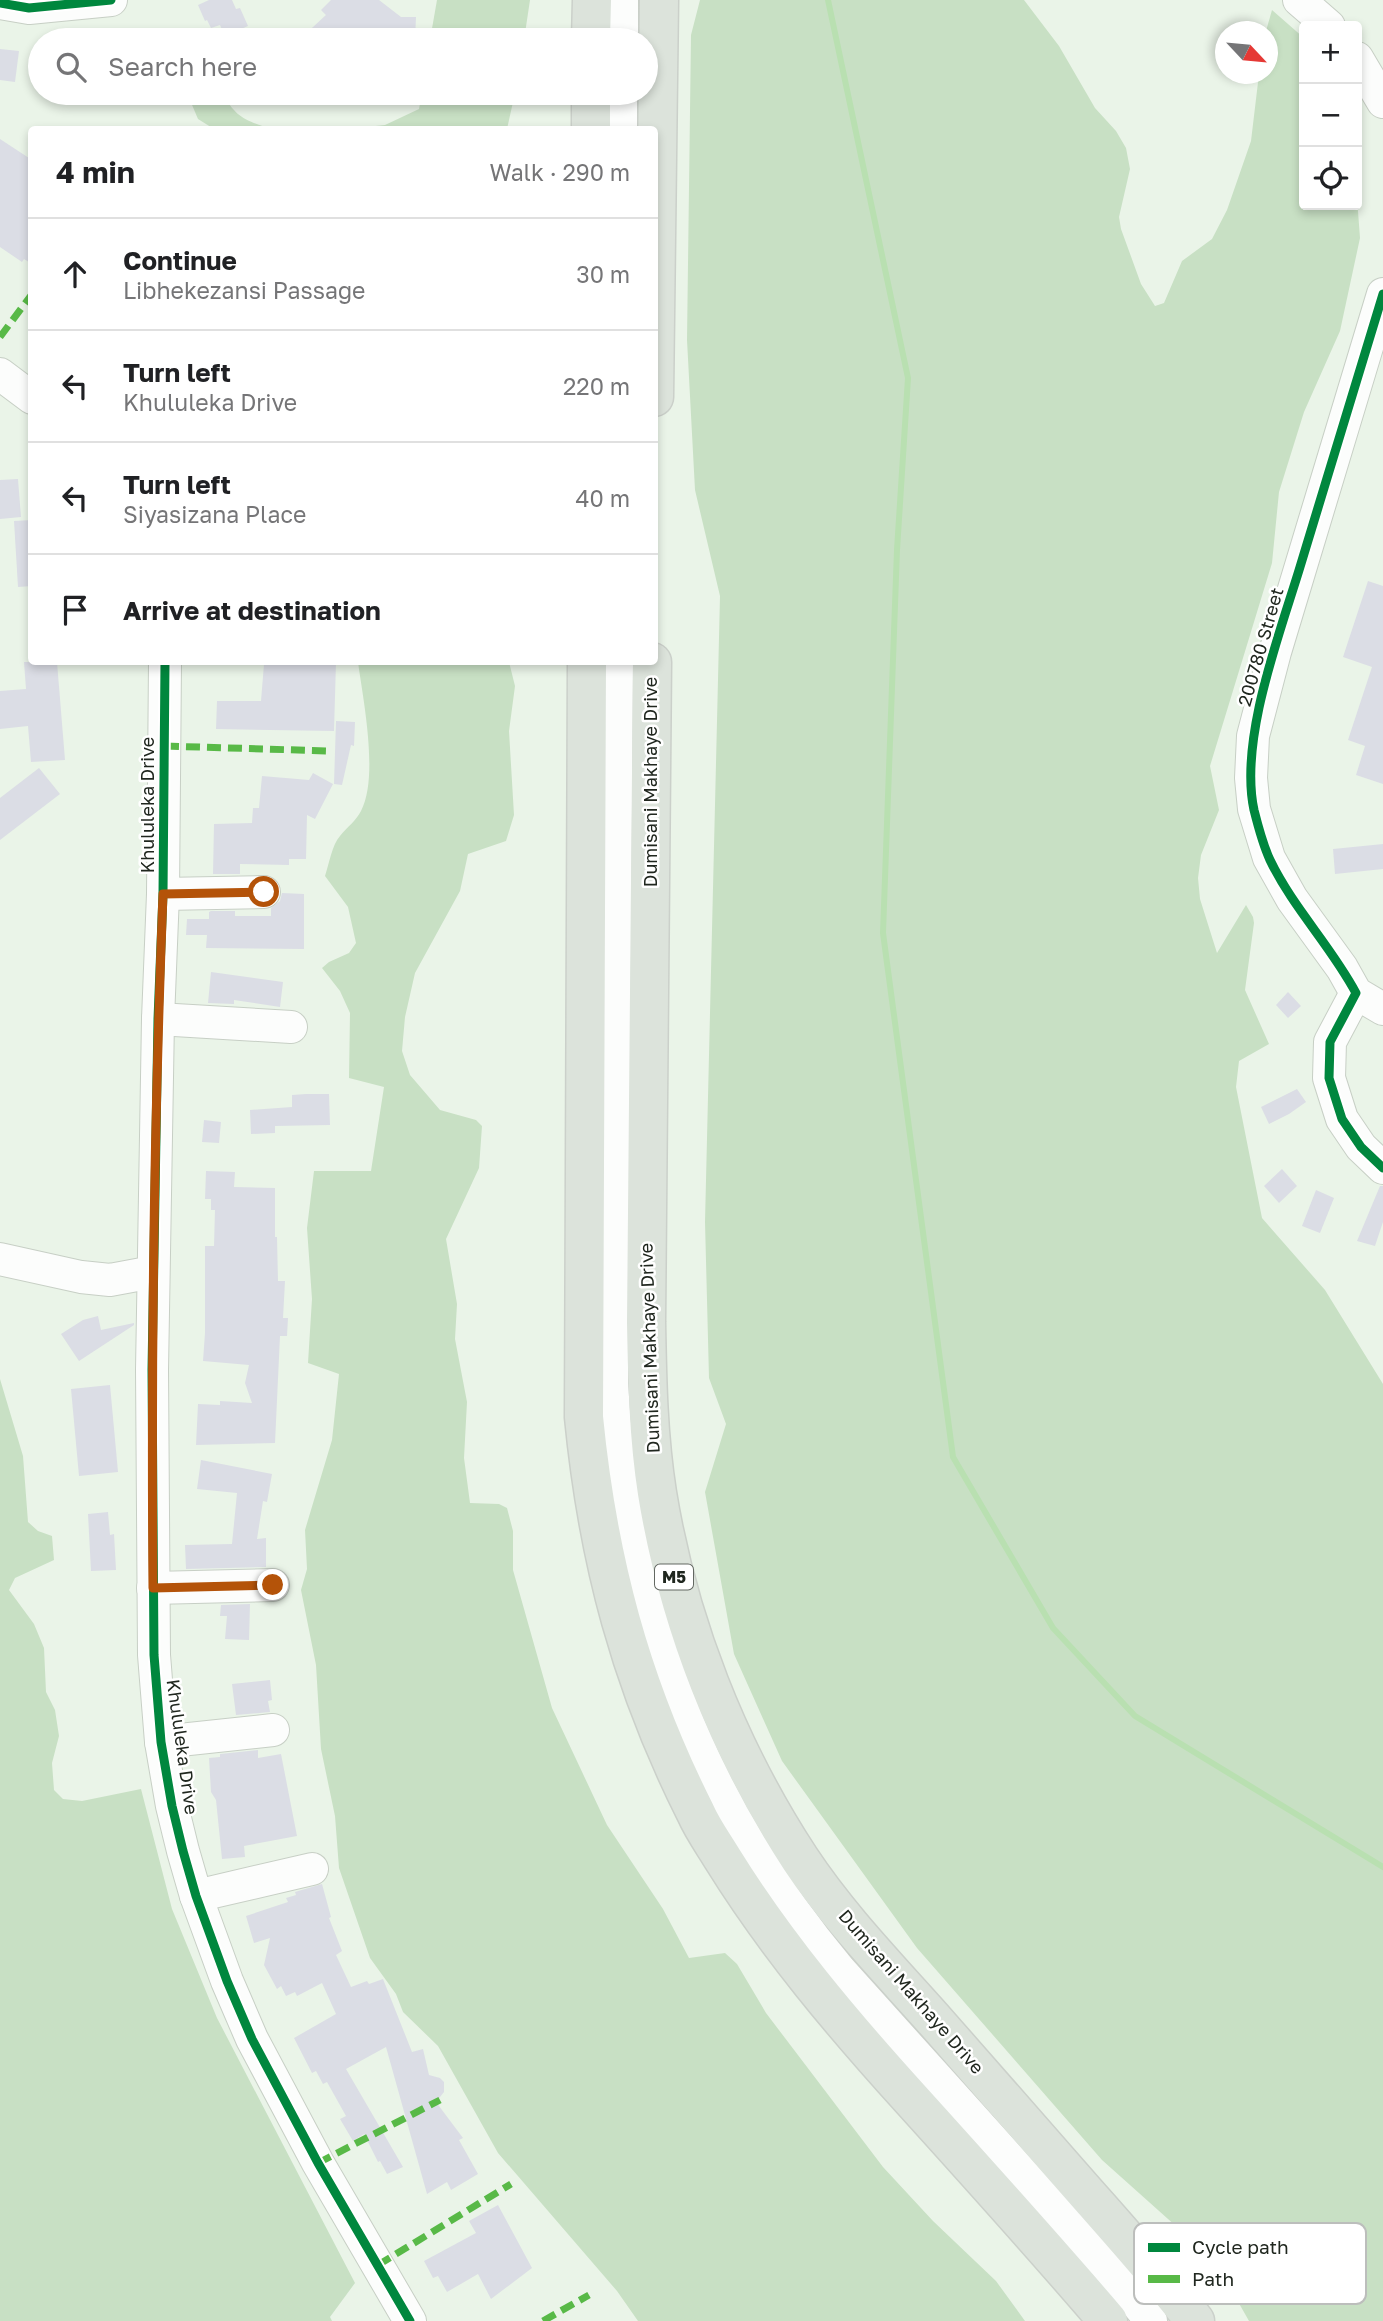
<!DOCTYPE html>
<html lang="en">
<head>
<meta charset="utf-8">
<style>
	body { margin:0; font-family:"Golos Text",sans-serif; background:#f6f6f6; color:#202124 }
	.controls { position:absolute; right:21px; top:21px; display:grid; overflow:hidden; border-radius:7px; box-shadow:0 4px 10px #0003 }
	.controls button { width:63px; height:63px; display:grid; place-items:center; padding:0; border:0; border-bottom:2px solid #e0e0e0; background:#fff; color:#202124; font:35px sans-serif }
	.compass { position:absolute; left:1215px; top:21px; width:63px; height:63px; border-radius:50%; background:#fff; box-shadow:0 4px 10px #0003; rotate:116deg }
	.stop { position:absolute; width:21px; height:21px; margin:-16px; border:5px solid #b45309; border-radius:50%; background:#fff }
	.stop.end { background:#b45309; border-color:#fff; box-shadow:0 2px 7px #0008 }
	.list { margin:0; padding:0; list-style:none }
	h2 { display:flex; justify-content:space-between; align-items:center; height:91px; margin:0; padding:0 28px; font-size:30px }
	h2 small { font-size:23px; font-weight:400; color:#757577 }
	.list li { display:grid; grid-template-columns:46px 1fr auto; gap:21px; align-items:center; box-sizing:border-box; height:112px; padding:0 28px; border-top:2px solid #e0e0e0 }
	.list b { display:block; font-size:26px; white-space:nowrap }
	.list p { margin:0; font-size:23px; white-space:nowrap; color:#757577 }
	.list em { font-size:23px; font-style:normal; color:#757577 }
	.icon { flex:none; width:38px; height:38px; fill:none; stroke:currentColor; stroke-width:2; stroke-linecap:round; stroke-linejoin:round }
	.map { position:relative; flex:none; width:1383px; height:2321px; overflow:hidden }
	.search { position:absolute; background:#fff; box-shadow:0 4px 10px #0003; left:28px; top:28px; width:630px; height:77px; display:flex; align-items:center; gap:18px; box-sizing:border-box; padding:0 24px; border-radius:38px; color:#757577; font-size:26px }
	.panel { position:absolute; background:#fff; box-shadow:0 4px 10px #0003; left:28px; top:126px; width:630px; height:539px; border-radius:7px }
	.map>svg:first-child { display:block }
	.green { fill:#c8e0c4 }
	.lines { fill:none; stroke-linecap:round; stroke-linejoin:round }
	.stream { stroke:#b9e0b1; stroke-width:6 }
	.building { fill:#dbdde5 }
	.minor-casing { stroke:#c7cfc5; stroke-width:34 }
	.major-casing { stroke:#cbd0ca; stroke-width:41 }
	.minor { stroke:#fcfdfc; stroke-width:32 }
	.major { stroke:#dce3db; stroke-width:38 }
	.quiet { stroke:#58b947; stroke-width:7; stroke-dasharray:14 7; stroke-linecap:butt }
	.cycleway-casing { stroke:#fff; stroke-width:13 }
	.cycleway { stroke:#00873e; stroke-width:9 }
	.route { stroke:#b45309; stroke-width:9 }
	.labels { text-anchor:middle; stroke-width:5; stroke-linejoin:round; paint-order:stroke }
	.shield { fill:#fff; stroke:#636862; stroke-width:2 }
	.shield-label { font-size:16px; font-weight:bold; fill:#20271f }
	.street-label { font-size:18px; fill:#20271f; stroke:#fff }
	.key { fill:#fff; stroke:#bcbebc; stroke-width:2 }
	.key-label { font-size:19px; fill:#20271f }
</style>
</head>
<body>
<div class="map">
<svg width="1383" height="2321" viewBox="0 0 1383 2321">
	<rect width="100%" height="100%" fill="#eaf4e8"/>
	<g class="green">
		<path d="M437 0H530L524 40H430Z"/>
		<path d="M700 0H1024L1059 46 1095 108 1116 131 1126 148 1130 169 1119 217 1121 229 1141 284 1155 306 1164 303 1182 261 1212 239 1227 210 1251 141 1259 74H1268V32L1266 31 1272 10 1304 38V205H1357V198L1360 238 1340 331 1304 412 1279 492 1272 563 1210 766 1219 810 1201 855 1198 878 1200 899 1217 953 1246 905 1253 917 1254 923 1245 990 1269 1044 1239 1061 1236 1087 1262 1218 1325 1290 1383 1384V2321H1249L1215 2261 1102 2160 917 1948 782 1761 734 1654 705 1492 726 1424 709 1378 705 1222 720 596 695 490 687 340 691 35Z"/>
		<path d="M187 93H223C235 118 247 121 272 129H214L198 119Z"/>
		<path d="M422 93H515L507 129H347L385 125 419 109Z"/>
		<path d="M358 662H509L515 686 509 731 514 815 506 841 468 854 460 891 415 973 405 1017 402 1051 410 1075 440 1110 476 1120 482 1126 479 1168 446 1239 457 1304 455 1339 467 1402 464 1458 470 1503 499 1504 507 1508 513 1531V1570L552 1708 607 1825 663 1909 689 1958 725 1953 737 1964 766 2013 883 2167 933 2221 996 2281 1025 2321H638L617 2291 498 2153 438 2046 403 2012 396 1994 370 1958 339 1868 335 1816 321 1749 316 1665 301 1590 307 1569 305 1530 332 1440 339 1374 308 1363 312 1299 307 1228 314 1171H371L384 1087 349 1078 350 1013 340 991 322 968 329 962 349 953 356 943 348 907 325 876C329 864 332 845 340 836 347 827 356 821 361 811 379 777 363 699 358 662Z"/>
		<path d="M0 1379 23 1456 28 1522 38 1531 52 1536 54 1560 15 1578 9 1590 34 1624 44 1648 46 1692 55 1710 59 1736 52 1763 54 1790 63 1799 82 1801 141 1789 172 1909 217 2018 355 2283 330 2317 332 2321H0Z"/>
	</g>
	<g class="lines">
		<path class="stream" d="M828 0 908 378 897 550 883 933 953 1457 1053 1628 1135 1716 1383 1867"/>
	</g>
	<g class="building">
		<path d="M209 0H232L236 9 240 8 248 26 225 36 220 25 211 28 207 20 205 21 198 5Z"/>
		<path d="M331 0H379L401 17H416L415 40H372L360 31 352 40H299L326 15 321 10Z"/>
		<path d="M0 49 19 51 15 82 0 80Z"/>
		<path d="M0 139 32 160V264L24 259 22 262 0 247Z"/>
		<path d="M18 479 21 517 0 519V480Z"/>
		<path d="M32 520V586L18 587 14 521Z"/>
		<path d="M1368 581 1383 586V784L1356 775 1365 746 1348 740 1372 667 1343 657Z"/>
		<path d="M24 662H57L65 760 31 762 28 726 0 729V691L26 689Z"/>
		<path d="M281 662H336L334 731 216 729 217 701H261L264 664 281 665Z"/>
		<path d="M336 721 355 722 354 746 351 745 342 785 334 784Z"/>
		<path d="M39 768 60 794 0 840V798Z"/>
		<path d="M313 773 333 784 315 819 307 815 306 859H289V865L240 864V874H213L214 824 252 823 253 808H259L262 776 309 780Z"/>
		<path d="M1383 844V869L1335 874 1333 849Z"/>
		<path d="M282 893 304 894V949L206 948 207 935H186L187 919H209V912L211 911H235V916H271V908L280 901Z"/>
		<path d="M211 972 283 982 280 1007 234 1000V1004L208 1003Z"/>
		<path d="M1288 992 1301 1006 1288 1018 1276 1005Z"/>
		<path d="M1297 1089 1306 1102 1289 1114 1269 1124 1261 1107Z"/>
		<path d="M306 1094H329L330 1125 275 1126V1133L251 1134 250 1110 292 1107V1095Z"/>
		<path d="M204 1120 221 1122 219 1143 202 1142Z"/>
		<path d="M1282 1169 1297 1186 1279 1203 1264 1186Z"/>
		<path d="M206 1171 235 1172 234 1187 275 1188V1237H277L278 1281H285L283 1318H288L287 1336H280L275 1443 196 1445 198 1404 220 1405V1401L252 1403 245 1383 249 1365 203 1361 205 1333V1246H214L215 1210H211V1199H205Z"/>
		<path d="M1380 1186H1383V1222L1375 1246 1357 1241Z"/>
		<path d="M1316 1190 1334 1198 1320 1233 1302 1226Z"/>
		<path d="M98 1316 101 1330 134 1323V1325L79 1361 61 1334 83 1320Z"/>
		<path d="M110 1385 118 1472 79 1476 71 1389Z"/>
		<path d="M201 1460 272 1474 267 1502 263 1501 257 1539 266 1538V1567L186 1569 185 1545 232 1544 237 1493 197 1489Z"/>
		<path d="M108 1512 110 1535 114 1534 116 1570 91 1571 88 1514Z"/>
		<path d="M250 1604 249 1640 225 1639 227 1616H220L221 1605Z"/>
		<path d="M270 1680 272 1700 268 1701 270 1712 236 1715 232 1684Z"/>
		<path d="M258 1750V1758L281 1754 297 1836 244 1846 245 1857 222 1859 216 1800 211 1792 209 1758 220 1757V1754Z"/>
		<path d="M322 1884 331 1917 329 1918 342 1951 336 1955 351 1987 367 1981 369 1984 383 1979 412 2052 423 2049 429 2075 440 2078 444 2082V2092L436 2102 463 2138 459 2140 478 2174 451 2190 447 2182 427 2194 386 2047 346 2069 403 2167 387 2174 380 2161 378 2162 364 2134 353 2141 340 2119 346 2116 327 2082 323 2084 316 2071 312 2073 294 2038 336 2014 322 1983 297 1996 295 1992 286 1996 281 1986 277 1989 264 1965 270 1938 254 1943 246 1916 288 1902 286 1898 296 1895 295 1892Z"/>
		<path d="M498 2205 532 2268 491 2299 478 2274 447 2292 438 2276 433 2278 424 2261 476 2233 469 2221Z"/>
	</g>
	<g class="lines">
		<defs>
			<g id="minor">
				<path d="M1299 0 1329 26"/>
				<path d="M0 3 29 8 111 0"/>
				<path d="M622 40V0"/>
				<path d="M1357 58 1383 102"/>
				<path d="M621 130V93"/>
				<path d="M1383 294 1275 652 1253 736 1251 778 1254 809 1269 858 1292 899 1342 968 1356 993 1383 1009"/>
				<path d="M0 374 32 398"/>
				<path d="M165 662 163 894 158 1019 152 1370 154 1655 161 1742 172 1806 183 1851 196 1896 227 1981 252 2039 318 2163 410 2321"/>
				<path d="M617 662 612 1383C624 1604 698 1800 840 1970L1107 2267 1151 2321"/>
				<path d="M163 894 264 892"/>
				<path d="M1356 993 1330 1042 1329 1078 1342 1119 1361 1147 1383 1168"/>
				<path d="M158 1019 291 1027"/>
				<path d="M0 1259 81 1277 110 1280 153 1272"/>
				<path d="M153 1588 273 1585"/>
				<path d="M161 1742 273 1730"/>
				<path d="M196 1896 312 1869"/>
			</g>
			<g id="major">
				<path d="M591 40 592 0"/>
				<path d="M591 130V93"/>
				<path d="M654 397 659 0"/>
				<path d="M587 662 584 1417C598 1560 631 1684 696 1813 703 1829 714 1844 723 1859 777 1946 843 2024 912 2100 978 2173 1044 2246 1108 2321"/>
				<path d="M652 662 646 1322C647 1379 648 1436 657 1493 678 1622 728 1749 800 1859 839 1918 889 1969 936 2022 982 2074 1027 2126 1072 2177 1114 2225 1156 2271 1195 2321"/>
			</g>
		</defs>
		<use href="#minor" class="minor-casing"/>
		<use href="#major" class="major-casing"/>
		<use href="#minor" class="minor"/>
		<use href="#major" class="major"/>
		<g class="quiet">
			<path d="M0 337 32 294"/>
			<path d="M165 746 329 751"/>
			<path d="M318 2163 440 2100"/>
			<path d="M378 2265 511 2184"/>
			<path d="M543 2321 589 2295"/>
		</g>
		<defs>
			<g id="cycleway">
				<path d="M0 3 29 8 111 0"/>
				<path d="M1383 294C1356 385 1327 476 1300 567 1279 636 1239 740 1254 810 1258 826 1263 845 1270 860 1293 908 1331 946 1356 993L1330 1042 1329 1078 1342 1119 1361 1147 1383 1168"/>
				<path d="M165 662 163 894 158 1019 152 1370 154 1655 161 1742 172 1806 183 1851 196 1896 227 1981 252 2039 318 2163 410 2321"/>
			</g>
		</defs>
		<use href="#cycleway" class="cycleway-casing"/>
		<use href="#cycleway" class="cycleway"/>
	</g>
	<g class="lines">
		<path class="route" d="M264 892 163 894C154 1125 151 1357 153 1588L273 1585"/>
	</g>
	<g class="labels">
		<rect class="shield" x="655" y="1564.5" width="38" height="25" rx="5"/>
		<g class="shield-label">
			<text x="674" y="1583">M5</text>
		</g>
		<g class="street-label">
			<text transform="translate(1261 647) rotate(-74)" y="6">200780 Street</text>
			<text transform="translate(651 782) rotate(-90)" y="6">Dumisani Makhaye Drive</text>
			<text transform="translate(148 805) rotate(-90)" y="6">Khululeka Drive</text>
			<text transform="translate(650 1348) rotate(-92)" y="6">Dumisani Makhaye Drive</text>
			<text transform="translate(182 1747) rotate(82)" y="6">Khululeka Drive</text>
			<text transform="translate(911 1992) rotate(49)" y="6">Dumisani Makhaye Drive</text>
		</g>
	</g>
	<rect x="1134" y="2223" width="232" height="81" rx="10" class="key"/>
	<rect x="1148" y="2243" width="32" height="9" fill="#00873e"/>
	<rect x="1148" y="2275" width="32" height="8" fill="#58b947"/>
	<g class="key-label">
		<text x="1192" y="2254">Cycle path</text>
		<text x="1192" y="2286">Path</text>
	</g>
</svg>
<div class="controls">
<button>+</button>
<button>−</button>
<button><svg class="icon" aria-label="locate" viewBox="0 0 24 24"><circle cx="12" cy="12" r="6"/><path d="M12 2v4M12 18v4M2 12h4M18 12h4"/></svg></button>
</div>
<svg class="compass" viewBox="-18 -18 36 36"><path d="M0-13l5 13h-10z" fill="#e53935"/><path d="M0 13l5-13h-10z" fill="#757577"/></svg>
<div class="stop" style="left:264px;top:892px"></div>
<div class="stop end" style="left:273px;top:1585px"></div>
<div class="search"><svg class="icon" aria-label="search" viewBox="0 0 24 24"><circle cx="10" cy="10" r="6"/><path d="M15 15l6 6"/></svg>Search here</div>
<section class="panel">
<h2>4 min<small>Walk · 290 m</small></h2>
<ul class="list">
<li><svg class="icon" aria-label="ahead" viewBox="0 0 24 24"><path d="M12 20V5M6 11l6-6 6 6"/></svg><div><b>Continue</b><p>Libhekezansi Passage</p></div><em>30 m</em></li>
<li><svg class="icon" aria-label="left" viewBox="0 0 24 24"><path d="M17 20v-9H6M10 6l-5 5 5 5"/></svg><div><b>Turn left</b><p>Khululeka Drive</p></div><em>220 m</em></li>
<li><svg class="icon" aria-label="left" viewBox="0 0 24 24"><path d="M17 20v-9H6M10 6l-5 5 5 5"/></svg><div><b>Turn left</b><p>Siyasizana Place</p></div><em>40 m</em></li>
<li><svg class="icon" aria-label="arrive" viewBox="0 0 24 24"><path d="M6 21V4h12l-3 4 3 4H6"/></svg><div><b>Arrive at destination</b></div></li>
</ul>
</section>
</div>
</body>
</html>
